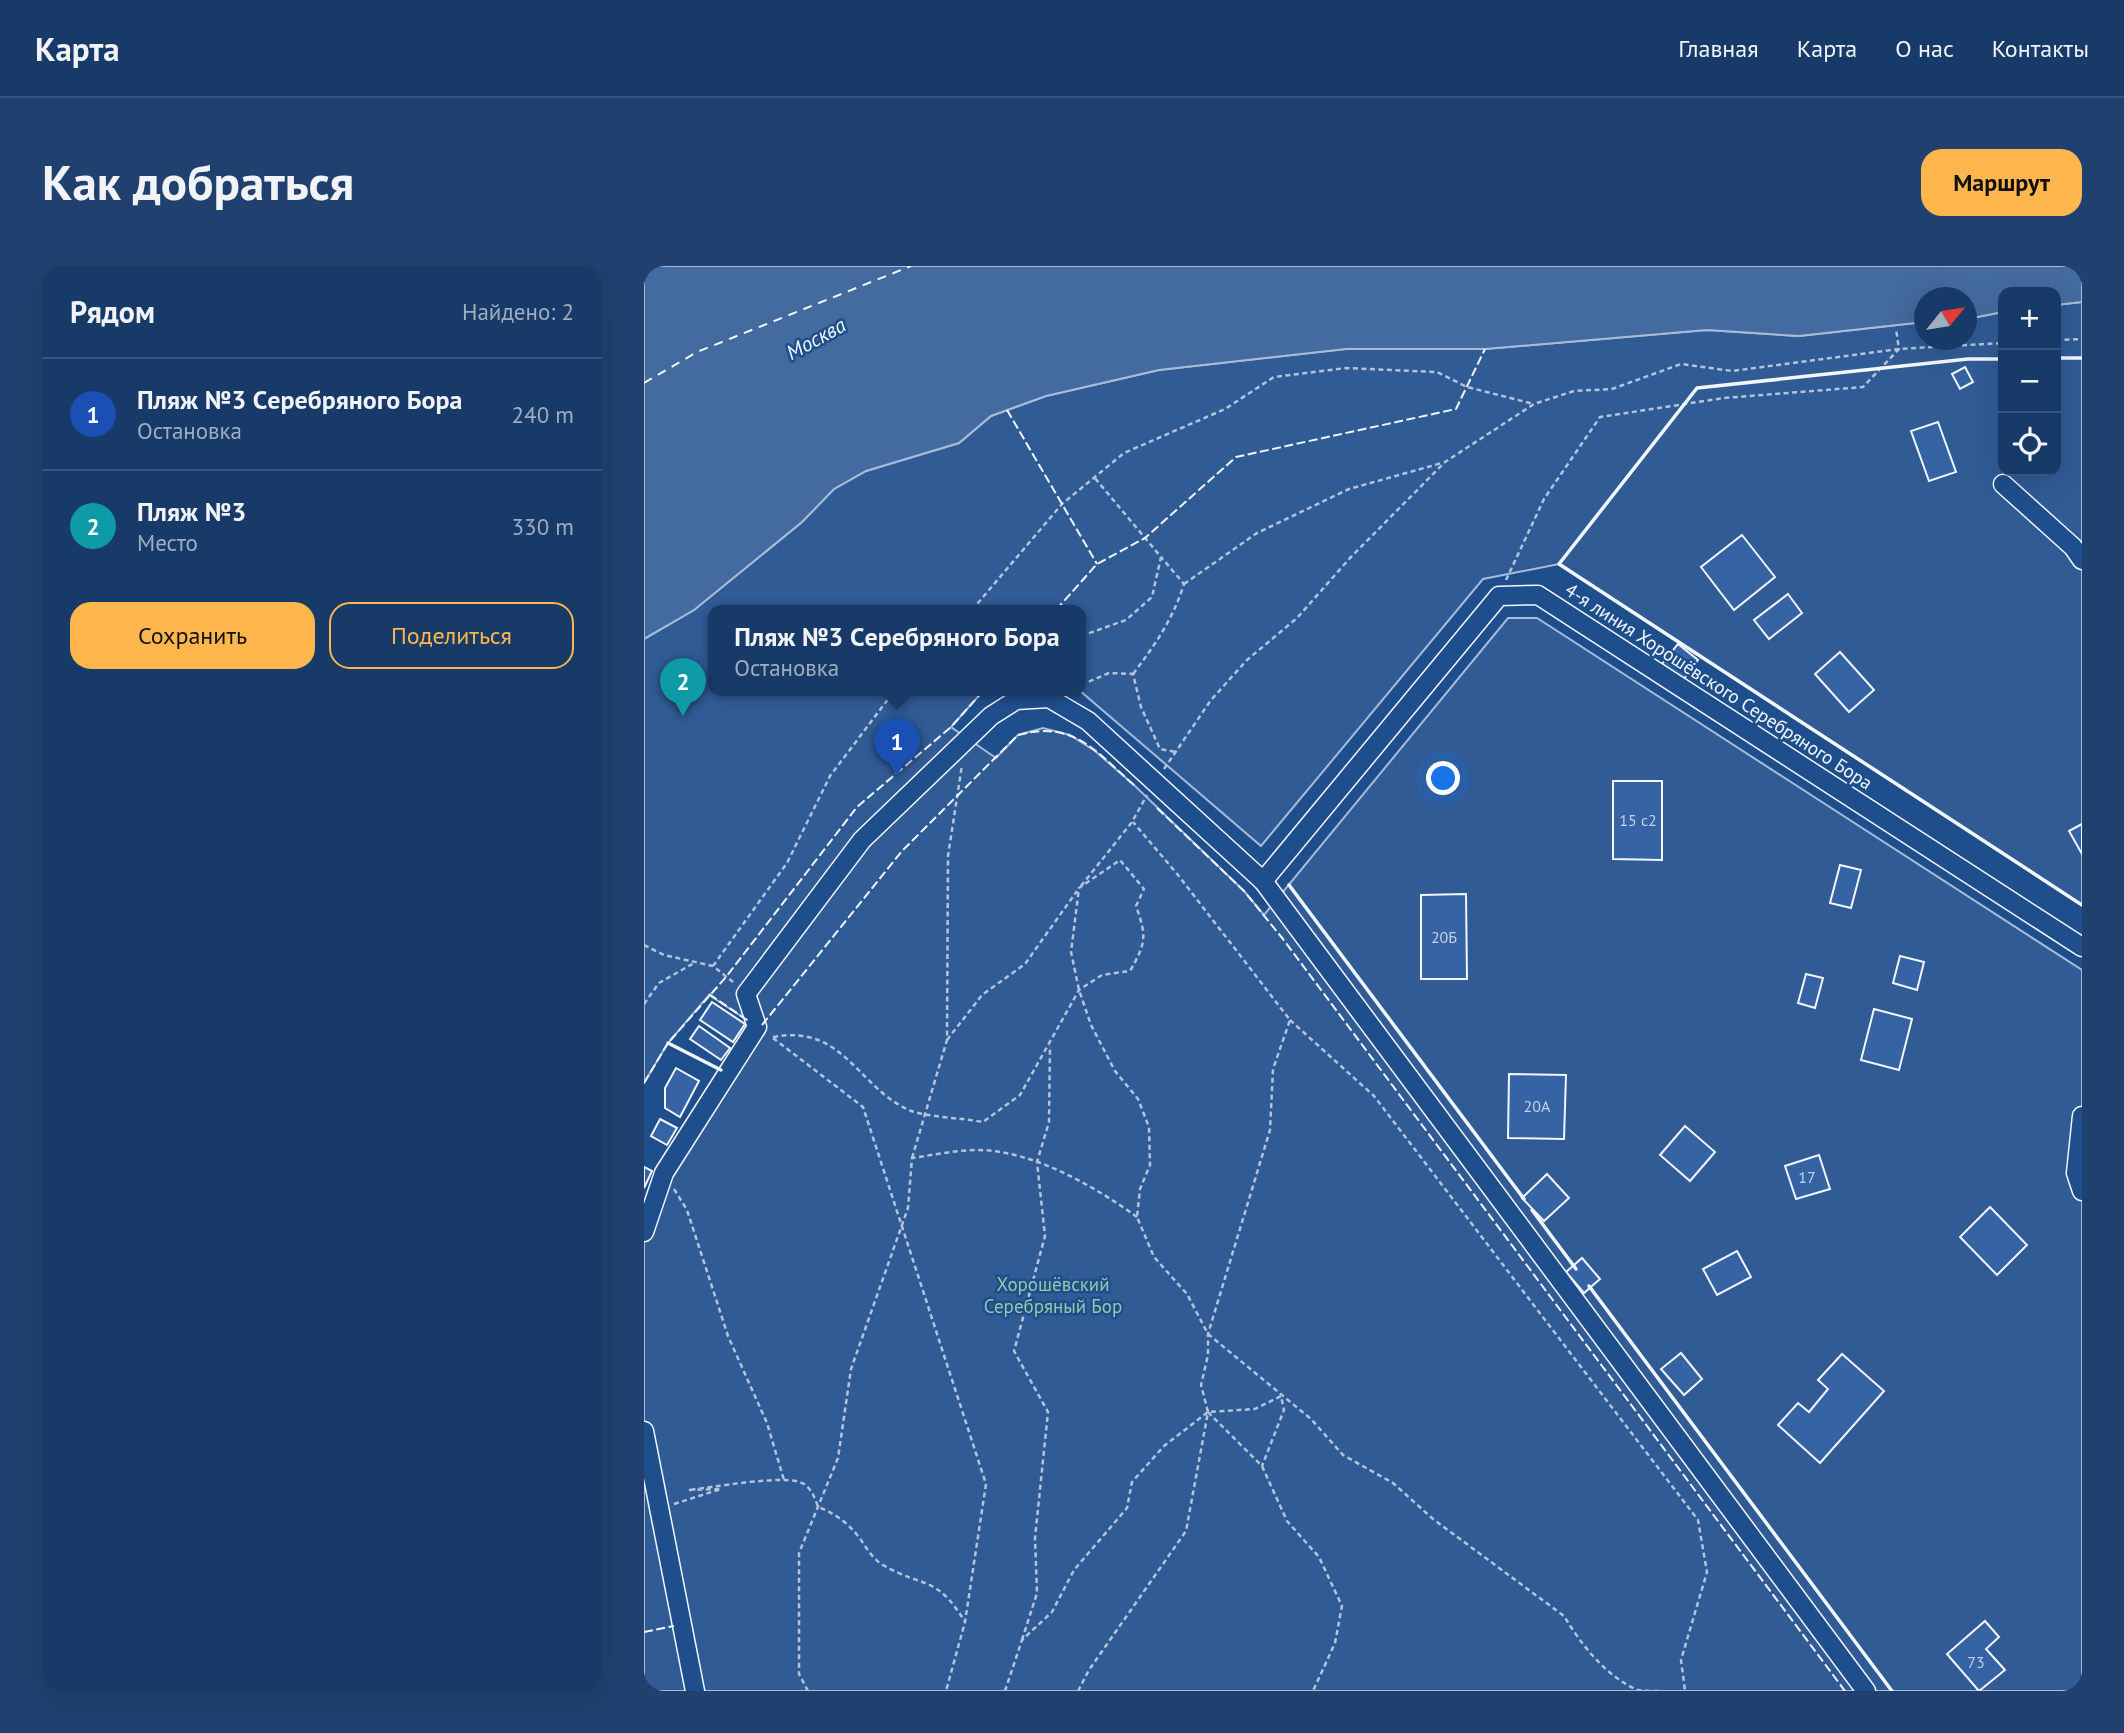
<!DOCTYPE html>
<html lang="ru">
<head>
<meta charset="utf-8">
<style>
	body { margin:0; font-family:"PT Sans",sans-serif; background:#20416f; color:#f1f3f6 }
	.controls { position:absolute; right:21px; top:21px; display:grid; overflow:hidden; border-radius:14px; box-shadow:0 7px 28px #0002 }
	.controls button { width:63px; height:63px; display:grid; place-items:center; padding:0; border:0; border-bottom:2px solid #36547d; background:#173a69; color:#f1f3f6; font:35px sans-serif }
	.compass { position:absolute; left:1270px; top:21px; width:63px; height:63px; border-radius:50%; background:#173a69; box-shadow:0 7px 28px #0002; rotate:60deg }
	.you { position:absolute; left:800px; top:513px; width:24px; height:24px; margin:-18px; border:5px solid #fff; border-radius:50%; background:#1a73e8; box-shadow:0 0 0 10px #1a73e833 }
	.badge { display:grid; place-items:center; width:46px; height:46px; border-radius:50%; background:#ffb74d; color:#fff; font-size:23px; font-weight:700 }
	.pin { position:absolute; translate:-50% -58px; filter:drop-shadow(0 2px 4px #0008) }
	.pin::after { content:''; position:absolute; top:37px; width:24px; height:21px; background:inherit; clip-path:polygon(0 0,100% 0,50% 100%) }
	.popup { position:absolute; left:64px; top:339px; width:378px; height:91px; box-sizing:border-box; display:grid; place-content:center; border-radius:14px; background:#173a69; filter:drop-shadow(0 2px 5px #0005); font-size:23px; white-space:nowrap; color:#9eadc0 }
	.popup b { font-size:26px; color:#f1f3f6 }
	.popup::after { content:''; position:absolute; left:50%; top:100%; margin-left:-14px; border:14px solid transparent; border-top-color:#173a69 }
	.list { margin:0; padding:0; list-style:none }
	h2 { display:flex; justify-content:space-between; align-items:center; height:91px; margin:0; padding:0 28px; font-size:30px }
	h2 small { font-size:23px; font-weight:400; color:#9eadc0 }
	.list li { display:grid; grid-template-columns:46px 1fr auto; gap:21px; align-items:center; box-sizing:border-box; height:112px; padding:0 28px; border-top:2px solid #36547d }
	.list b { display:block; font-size:26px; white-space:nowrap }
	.list p { margin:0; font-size:23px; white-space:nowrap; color:#9eadc0 }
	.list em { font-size:23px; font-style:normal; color:#9eadc0 }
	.actions { display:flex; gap:14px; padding:21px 28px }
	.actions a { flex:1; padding:16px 0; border:2px solid #ffb74d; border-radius:21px; text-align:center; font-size:24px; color:#ffb74d }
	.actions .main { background:#ffb74d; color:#111 }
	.icon { flex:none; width:38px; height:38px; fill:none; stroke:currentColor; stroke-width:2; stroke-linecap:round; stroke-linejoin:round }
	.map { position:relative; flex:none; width:1438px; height:1425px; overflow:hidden; border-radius:21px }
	header { display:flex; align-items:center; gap:42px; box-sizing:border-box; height:98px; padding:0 35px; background:#173a69; border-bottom:2px solid #36547d }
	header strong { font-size:33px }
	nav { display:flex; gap:38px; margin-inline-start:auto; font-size:24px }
	.intro { display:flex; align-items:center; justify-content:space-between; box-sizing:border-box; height:168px; padding:0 42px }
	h1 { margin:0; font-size:49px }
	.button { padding:18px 32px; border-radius:21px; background:#ffb74d; color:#111; font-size:24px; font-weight:700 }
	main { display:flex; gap:42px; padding:0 42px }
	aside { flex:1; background:#173a69; border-radius:21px; box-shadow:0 7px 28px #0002 }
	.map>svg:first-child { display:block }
	.built { fill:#305b95; stroke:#a8bbd7; stroke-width:2 }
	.water { fill:#446ba0; stroke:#a8bbd7; stroke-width:2 }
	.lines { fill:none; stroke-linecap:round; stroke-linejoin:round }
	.ferry { stroke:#f2f6ff; stroke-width:2; stroke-dasharray:9 7; stroke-linecap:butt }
	.building { fill:#3563a3; stroke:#f2f6ff; stroke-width:2 }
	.minor-casing { stroke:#f2f6ff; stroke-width:21 }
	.path { stroke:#b3c4dc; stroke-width:2.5; stroke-dasharray:5 3.5; stroke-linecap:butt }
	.minor { stroke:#1f4e8c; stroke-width:18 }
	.fence { stroke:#f2f6ff; stroke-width:2; stroke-dasharray:9 3.5; stroke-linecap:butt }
	.wall { stroke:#f2f6ff; stroke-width:3.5 }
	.labels { text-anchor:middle; stroke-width:5; stroke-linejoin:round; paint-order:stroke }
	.number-label { font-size:16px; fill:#c3d1e8 }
	.street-label { font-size:19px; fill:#f2f6ff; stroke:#1f4e8c }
	.park-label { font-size:19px; fill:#97c8a6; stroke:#1f4e8c }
	.water-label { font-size:21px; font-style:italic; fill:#f2f6ff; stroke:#1f4e8c }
</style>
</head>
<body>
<header>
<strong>Карта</strong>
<nav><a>Главная</a><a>Карта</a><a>О нас</a><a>Контакты</a></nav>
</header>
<div class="intro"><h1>Как добраться</h1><a class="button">Маршрут</a></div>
<main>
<aside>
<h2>Рядом<small>Найдено: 2</small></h2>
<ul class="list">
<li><span class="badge" style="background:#1a4fb4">1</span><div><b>Пляж №3 Cеребряного Бора</b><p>Остановка</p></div><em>240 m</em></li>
<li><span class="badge" style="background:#0f9aa8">2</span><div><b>Пляж №3</b><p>Место</p></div><em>330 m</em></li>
</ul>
<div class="actions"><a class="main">Сохранить</a><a>Поделиться</a></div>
</aside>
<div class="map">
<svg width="1438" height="1425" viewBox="0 0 1438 1425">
	<rect width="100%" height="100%" fill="#1f4e8c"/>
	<path class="built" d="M1438 36V639L915 298 839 313 617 580 435 424 437 344H69V424H340L307 461 352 492 374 469 399 462 426 469 451 485 490 519 600 625 620 649 864 352H893L1438 704V1425H0V944L106 756 65 729 24 777 0 817V373L50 344 158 256 190 223 222 205 315 177 347 150 402 130 515 104 702 83H841L1063 64 1155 70 1280 56V74H1322L1323 53 1359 46V205H1412V39Z"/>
	<path class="water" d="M0 0H1438V36L1412 39V26H1359V46L1323 53 1322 32H1280V56L1155 70 1063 64 841 83H702L515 104 402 130 347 150 315 177 222 205 190 223 158 256 50 344 0 373Z"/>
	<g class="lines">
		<path class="ferry" d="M0 117 53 86 267 0"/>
	</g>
	<g class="building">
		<path d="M1321 101 1329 116 1316 123 1308 108Z"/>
		<path d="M1294 156 1312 206 1285 215 1267 165Z"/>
		<path d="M1098 269 1131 311 1090 344 1057 301Z"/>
		<path d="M1144 328 1158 347 1125 373 1110 354Z"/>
		<path d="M1034 378 1054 394 1039 414 1018 398Z"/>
		<path d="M1196 386 1230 424 1205 446 1171 408Z"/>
		<path d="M969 515H1018V594L969 593Z"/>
		<path d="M1438 558V588L1425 565Z"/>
		<path d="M1196 599 1217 604 1207 642 1186 637Z"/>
		<path d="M822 628 823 713H777V629Z"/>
		<path d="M1256 690 1280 696 1273 724 1249 717Z"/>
		<path d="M1162 708 1179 712 1171 742 1154 737Z"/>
		<path d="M68 736 101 758 89 776 56 754Z"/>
		<path d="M1230 743 1268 753 1255 804 1217 794Z"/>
		<path d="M55 760 86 782 77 794 46 773Z"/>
		<path d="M32 802 55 815 36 851 21 842V822Z"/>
		<path d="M865 808 922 809 920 873 864 872Z"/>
		<path d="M16 853 33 862 23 879 7 870Z"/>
		<path d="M1041 860 1071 886 1046 915 1016 889Z"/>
		<path d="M1175 889 1186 923 1152 933 1141 900Z"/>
		<path d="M0 901 8 905 0 922Z"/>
		<path d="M903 908 925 932 900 955 878 932Z"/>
		<path d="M1346 941 1383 979 1353 1009 1316 971Z"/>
		<path d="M1093 985 1107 1011 1073 1029 1059 1003Z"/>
		<path d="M938 992 956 1013 940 1027 922 1006Z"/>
		<path d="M1037 1087 1058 1113 1040 1129 1017 1103Z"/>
		<path d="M1198 1088 1240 1125 1176 1197 1134 1159 1154 1137 1165 1146 1184 1123 1174 1114Z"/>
		<path d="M1341 1355 1355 1371 1342 1383 1361 1404 1335 1425 1303 1388Z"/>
	</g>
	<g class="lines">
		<defs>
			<g id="minor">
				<path d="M1359 218 1429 281 1438 294"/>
				<path d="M619 615 1222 1425"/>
				<path d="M1438 850 1432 907 1438 925"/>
				<path d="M0 966 20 907 113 761 102 728 218 574 347 450 372 434 405 432 444 455 619 615 855 330 894 329 1438 681"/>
				<path d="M0 1165 51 1425"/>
			</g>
		</defs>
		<use href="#minor" class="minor-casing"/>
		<g class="path">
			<path d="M1412 74 1438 73"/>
			<path d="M862 314 900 233 956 151 1080 132 1219 121 1255 83 1252 63"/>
			<path d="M540 318 613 267 705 223 798 197"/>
			<path d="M328 344 418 238 480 187 581 143 630 111 702 102 793 106 823 121 890 138"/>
			<path d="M437 370 482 354 508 331 517 291 450 211"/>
			<path d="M489 408C511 379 529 353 540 318L517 291"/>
			<path d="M437 419 465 407 489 408 497 441 516 483 532 486"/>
			<path d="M520 503 567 434 603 394 653 352 706 292 801 196 890 138 930 125 968 123 1037 98 1088 105 1255 83 1359 77"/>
			<path d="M437 620 488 556 503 529"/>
			<path d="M0 679 20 689 69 700 89 716"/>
			<path d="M69 700 143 597 186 510 251 424"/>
			<path d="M0 738 15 717 50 697"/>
			<path d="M646 754 730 830 1054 1254 1063 1306 1037 1394 1041 1425"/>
			<path d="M129 771C200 758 212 820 265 844 280 851 319 852 339 856L376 829 435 724 458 709 486 705C502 677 503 671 492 640L500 623 476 594 435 622 427 686 435 724 447 759 471 805 494 833 505 861 506 899 496 923 493 951 510 991 543 1028 564 1068 667 1153 699 1189 749 1217 789 1253 920 1350C937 1378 962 1411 994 1424 1000 1425 1009 1425 1016 1425"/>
			<path d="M129 772 219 841 342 1218 321 1356 302 1425"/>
			<path d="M303 774 338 729 381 698 433 625"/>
			<path d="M268 892 303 774 304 590 318 499"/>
			<path d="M30 923 43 944 84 1070 123 1157 140 1214"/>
			<path d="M564 1146 618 1200 643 1255 675 1291 698 1340 691 1377 669 1425"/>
			<path d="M30 1238 77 1223 44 1224C67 1222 143 1207 160 1218 168 1224 171 1232 174 1241 190 1247 203 1256 214 1270 222 1280 227 1292 239 1299 280 1323 292 1308 321 1356"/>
			<path d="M378 1374 393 1327 391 1272 404 1146 370 1085 401 970 393 896 405 856 406 780"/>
			<path d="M164 1425 155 1408V1287L194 1192 207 1103 264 942 268 892C289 889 312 884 333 884 388 884 450 920 493 951"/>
			<path d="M361 1425 378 1374 408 1346 430 1304 483 1242 488 1216 520 1180 564 1146 611 1143 637 1130 640 1144 618 1200"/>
			<path d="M434 1425 445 1404 542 1265 564 1146 557 1119 564 1089V1068L626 864 629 803 646 754 534 609 489 556"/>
		</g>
		<use href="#minor" class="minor"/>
		<g class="fence">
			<path d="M363 144 453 298"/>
			<path d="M412 344 453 298 501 272 592 191 812 143 841 83"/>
			<path d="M513 542 600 625 639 673 1201 1425"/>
			<path d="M65 728 106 756"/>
			<path d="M118 759 258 585 374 469C430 454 451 485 490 519"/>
			<path d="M0 817 24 777 82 711 213 541 307 461 340 424"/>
			<path d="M0 1366 30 1360"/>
		</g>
		<g class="wall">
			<path d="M1412 92H1438"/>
			<path d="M1359 93H1324L1053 122 915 298 1438 639"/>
			<path d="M645 619 880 933"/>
			<path d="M24 777 77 804"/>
			<path d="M888 944 932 1003"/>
			<path d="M945 1020 1248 1425"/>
		</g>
	</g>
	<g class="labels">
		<g class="number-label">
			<text x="994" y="560">15 с2</text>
			<text x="800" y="677">20Б</text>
			<text x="893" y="846">20А</text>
			<text x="1163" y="917">17</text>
			<text x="1332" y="1402">73</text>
		</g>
		<g class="street-label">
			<text transform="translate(1075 420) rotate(33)" y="7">4-я линия Хорошёвского Серебряного Бора</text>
		</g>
		<g class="park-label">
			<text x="409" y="1025">Хорошёвский<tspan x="409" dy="22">Серебряный Бор</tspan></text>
		</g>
		<g class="water-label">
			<text transform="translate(172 73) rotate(-29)" y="7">Москва</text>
		</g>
	</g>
</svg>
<div class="controls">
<button>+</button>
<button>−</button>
<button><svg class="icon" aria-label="locate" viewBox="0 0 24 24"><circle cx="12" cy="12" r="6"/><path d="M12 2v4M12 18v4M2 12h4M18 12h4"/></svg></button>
</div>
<svg class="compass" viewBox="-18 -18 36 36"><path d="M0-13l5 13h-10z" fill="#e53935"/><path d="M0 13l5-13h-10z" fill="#9eadc0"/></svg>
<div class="you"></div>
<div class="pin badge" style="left:253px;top:510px;background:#1a4fb4">1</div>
<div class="popup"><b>Пляж №3 Cеребряного Бора</b>Остановка</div>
<div class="pin badge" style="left:39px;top:450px;background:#0f9aa8">2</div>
</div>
</main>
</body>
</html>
